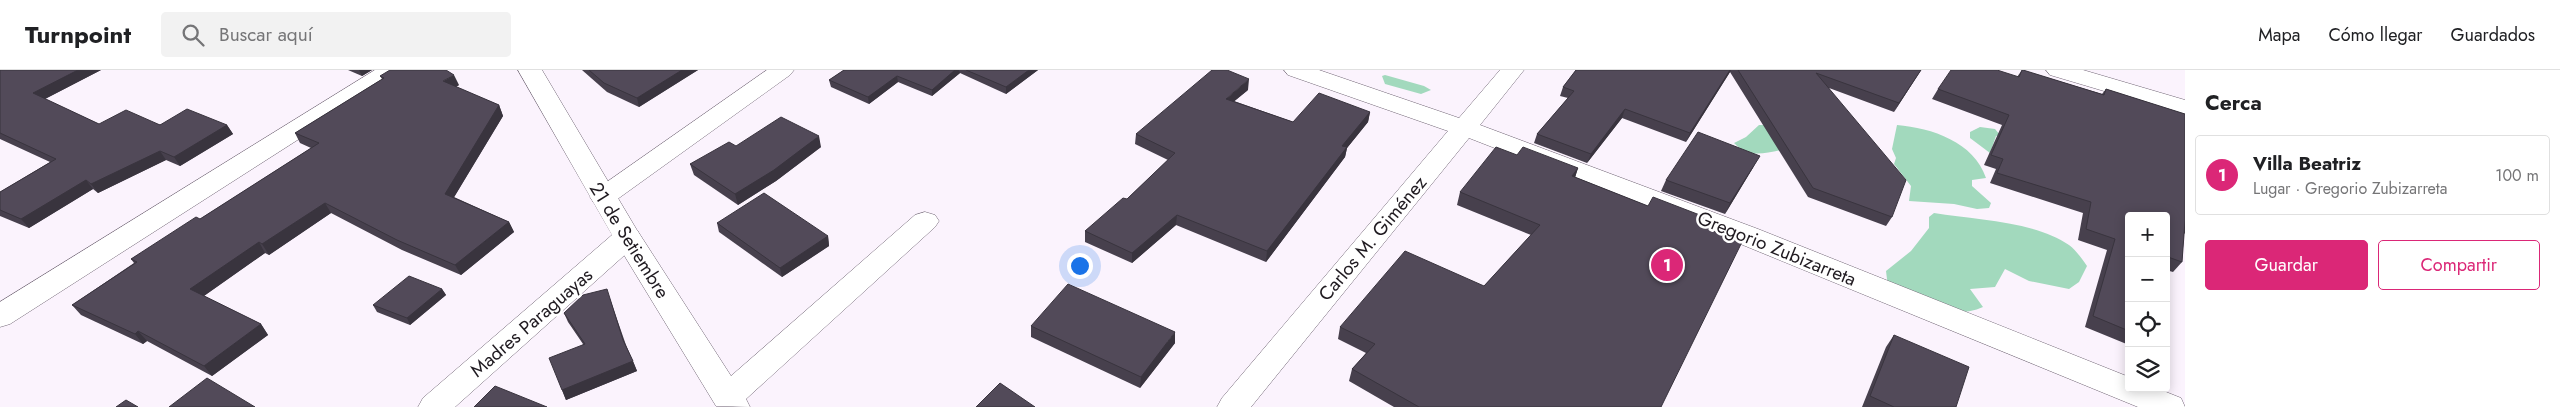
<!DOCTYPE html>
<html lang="es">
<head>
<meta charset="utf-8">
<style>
	body { margin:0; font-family:Jost,sans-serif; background:#f2f2f2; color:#202124 }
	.controls { position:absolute; right:15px; bottom:15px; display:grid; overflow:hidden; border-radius:5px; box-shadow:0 2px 12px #0003 }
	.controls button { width:45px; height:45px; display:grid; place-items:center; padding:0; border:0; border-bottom:1px solid #e0e0e0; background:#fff; color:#202124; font:25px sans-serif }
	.you { position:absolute; left:1079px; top:195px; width:18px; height:18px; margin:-12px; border:4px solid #fff; border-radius:50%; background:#1a73e8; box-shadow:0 0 0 8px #1a73e833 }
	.badge { display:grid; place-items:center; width:32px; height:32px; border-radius:50%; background:#db2777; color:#fff; font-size:16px; font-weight:700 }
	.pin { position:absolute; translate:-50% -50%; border:2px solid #fff; box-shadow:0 1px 5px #0006 }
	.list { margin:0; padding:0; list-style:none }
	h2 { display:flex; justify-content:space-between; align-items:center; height:65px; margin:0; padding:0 20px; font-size:21px }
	h2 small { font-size:16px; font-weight:400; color:#757577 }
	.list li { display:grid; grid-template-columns:32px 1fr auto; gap:15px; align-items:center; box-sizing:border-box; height:80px; margin:0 10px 10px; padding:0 10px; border:1px solid #e0e0e0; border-radius:5px }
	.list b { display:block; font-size:19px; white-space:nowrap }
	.list p { margin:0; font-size:16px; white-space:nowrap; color:#757577 }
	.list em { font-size:16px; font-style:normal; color:#757577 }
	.actions { display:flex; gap:10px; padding:15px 20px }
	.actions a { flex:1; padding:11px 0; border:1px solid #db2777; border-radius:5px; text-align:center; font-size:18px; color:#db2777 }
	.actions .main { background:#db2777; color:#fff }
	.icon { flex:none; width:28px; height:28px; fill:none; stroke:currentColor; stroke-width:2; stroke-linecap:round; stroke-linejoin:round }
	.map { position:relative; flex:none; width:2185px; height:337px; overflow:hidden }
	header { display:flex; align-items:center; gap:30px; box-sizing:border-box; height:70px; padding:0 25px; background:#fff; border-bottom:1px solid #e0e0e0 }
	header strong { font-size:24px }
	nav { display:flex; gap:28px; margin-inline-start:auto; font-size:18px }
	.search { width:350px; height:45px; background:#f2f2f2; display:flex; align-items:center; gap:12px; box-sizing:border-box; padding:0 18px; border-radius:5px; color:#757577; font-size:19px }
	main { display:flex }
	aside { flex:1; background:#fff }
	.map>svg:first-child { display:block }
	.green { fill:#a2d9bd }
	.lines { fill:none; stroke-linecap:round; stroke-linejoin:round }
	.minor-casing { stroke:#716675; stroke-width:1 }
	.major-casing { stroke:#716675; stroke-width:1 }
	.minor { fill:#fff; fill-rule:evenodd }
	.major { fill:#fff; fill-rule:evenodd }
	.wall { fill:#47404d }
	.shaded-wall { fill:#39343e }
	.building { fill:#524a59; stroke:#39343e }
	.labels { text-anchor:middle; stroke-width:5; stroke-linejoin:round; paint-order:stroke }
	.street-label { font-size:19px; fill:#201b21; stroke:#fff }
</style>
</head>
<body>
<header>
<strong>Turnpoint</strong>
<div class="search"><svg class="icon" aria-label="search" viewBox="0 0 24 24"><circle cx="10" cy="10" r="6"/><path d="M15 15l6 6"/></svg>Buscar aquí</div>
<nav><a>Mapa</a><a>Cómo llegar</a><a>Guardados</a></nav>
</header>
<main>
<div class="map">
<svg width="2185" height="337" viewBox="0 0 2185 337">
	<rect width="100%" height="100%" fill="#fbf3fd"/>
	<g class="green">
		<path d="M1385 5 1424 16 1431 20 1421 24 1385 14 1382 6Z"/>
		<path d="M1759 55H1773L1788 79C1766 82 1750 90 1734 73L1746 67Z"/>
		<path d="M1897 55C1932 58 1974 72 1986 108L1972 110V116L1991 133 1989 138 1977 139 1954 134 1909 131 1911 116 1894 94 1896 88 1892 79Z"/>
		<path d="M1980 57 1995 59 2000 65 1996 66 1990 83 1970 68V62Z"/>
		<path d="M1934 143C1975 150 2035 151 2069 175 2076 180 2082 189 2087 196L2079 212 2069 219 2029 211 2005 199 1995 217 1970 219 1983 237C1949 252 1918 232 1888 217L1886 201 1911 181 1929 158V147Z"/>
	</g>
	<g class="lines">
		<defs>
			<g id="minor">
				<path d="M375 0H403L399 5 10 254 0 257V232Z"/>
				<path d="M767 0H794L790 5 612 133 603 136 594 133 590 127 594 121Z"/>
				<path d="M1284 0H1319L1459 48 1500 0H1524L1480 55 1758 159 2129 307V318H2156L2181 328 2185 337H2138L1738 173 1469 68 1251 337H1217L1222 328 1448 61 1288 5Z"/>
				<path d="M2046 0H2083L2185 30V45L2050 5Z"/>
				<path d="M925 142 935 145 939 151 935 157 746 329 750 337 716 336 613 167 617 160 627 158 637 160 731 306 915 145Z"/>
			</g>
			<path id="major" d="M518 0H542L641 167 637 174 455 337H418L423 328 612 165Z"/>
		</defs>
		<use href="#minor" class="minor-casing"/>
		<use href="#major" class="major-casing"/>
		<use href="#minor" class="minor"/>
		<use href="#major" class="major"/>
	</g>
	<g class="wall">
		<path d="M0 0H101L45 29 99 54 227 55 233 64 180 96 166 90 98 123 93 119 29 158 0 146V122L50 92 0 69Z"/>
		<path d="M348 0H372L362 6Z"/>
		<path d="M582 0H698L639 37 607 22Z"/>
		<path d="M844 0H1038L1006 24 960 3 932 26 898 12 869 34 831 17 829 10Z"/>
		<path d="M1576 0H1921L1894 42 1829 18 1892 147 1886 156 1808 127 1730 2 1686 72 1622 48 1587 93 1534 73 1537 64 1568 28 1560 26 1563 17Z"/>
		<path d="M2022 0 2102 24 2106 19 2185 44V164L2184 163 2182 192 2173 202 2166 200V146H2129V275L2085 257 2107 180 2078 170 2083 143 1990 113 1996 99 1984 95 2002 55 1932 29 1938 19 2017 7Z"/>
		<path d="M380 6 459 15 456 17 499 35 503 46 454 127 509 152 514 162 461 205 402 180 331 143 269 185 265 183 204 226 261 254 268 265 212 306 147 271 143 274 81 245 72 235 134 193 131 189 200 149 311 78 300 73 295 63 382 9Z"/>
		<path d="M1248 20 1234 31 1293 52 1370 42 1368 52 1347 78 1345 87 1266 192 1176 155 1132 193 1085 172V161L1127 129 1168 90 1135 74 1136 64Z"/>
		<path d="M736 76 821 77 776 111 738 135 694 105 690 94Z"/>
		<path d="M1517 85 1578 98 1575 107 1648 136 1718 152 1714 161 1661 337H1394L1349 311 1352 299 1366 283 1338 269 1340 257 1484 216 1531 165 1457 135 1460 122Z"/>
		<path d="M1754 96 1725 144 1661 121 1666 110Z"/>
		<path d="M717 153 828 166 829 176 782 207 719 162Z"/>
		<path d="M442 219 446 225 410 255 377 242 373 235Z"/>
		<path d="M610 229 626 275 637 301 566 330 562 320 583 274 568 252 564 243Z"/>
		<path d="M1031 256 1175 273 1140 318 1031 267Z"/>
		<path d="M1894 265 1956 337H1862L1886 277Z"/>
	</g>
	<g class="shaded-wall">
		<path d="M78 0H101L39 32 33 23Z"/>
		<path d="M359 0H372L362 6Z"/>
		<path d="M682 0H698L639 37 637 28Z"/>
		<path d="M955 0H959L960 3 932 26V20Z"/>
		<path d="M1029 0H1038L1006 24V17Z"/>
		<path d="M1730 0H1731L1730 2 1686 72 1690 63Z"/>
		<path d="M1921 0 1894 42 1899 33Z"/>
		<path d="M454 5 459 15 448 21 443 11Z"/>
		<path d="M897 6 898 12 869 34 868 27Z"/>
		<path d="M1249 9 1248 20 1225 39 1226 29Z"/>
		<path d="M499 35 503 46 450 134 445 124Z"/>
		<path d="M1625 39 1622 48 1587 93 1591 84Z"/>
		<path d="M1370 42 1368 52 1347 78 1345 87 1266 192 1267 181 1342 76Z"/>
		<path d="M227 55 233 64 180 96 174 87Z"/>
		<path d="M819 66 821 77 776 111 738 135 735 124Z"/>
		<path d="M160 81 166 90 98 123 91 114Z"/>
		<path d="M1760 86 1754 96 1725 144 1730 133Z"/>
		<path d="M1578 98 1574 111 1572 106Z"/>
		<path d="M86 110 93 119 29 158 21 149Z"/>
		<path d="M325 133 331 143 269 185 262 174Z"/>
		<path d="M1177 145 1176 155 1132 193V183Z"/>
		<path d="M509 152 514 162 461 205 455 195Z"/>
		<path d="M828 166 829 176 782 207 780 198Z"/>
		<path d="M259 172 265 183 198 230 190 219Z"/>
		<path d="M442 219 446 225 410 255 407 248Z"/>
		<path d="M261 254 268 265 212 306 204 296Z"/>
		<path d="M138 261 147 271 143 274 135 264Z"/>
		<path d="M1175 262V273L1140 318 1141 307Z"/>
		<path d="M633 291 637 301 566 330 562 320Z"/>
	</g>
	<g class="building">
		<path d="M0 0H78L33 23 99 54 126 40 160 55 187 39 227 55 174 87 160 81 91 114 86 110 21 149 0 140V122L56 89 0 63Z"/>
		<path d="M390 0H446L454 5 443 11 499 35 445 124 509 152 455 195 397 170 325 133 262 174 259 172 190 219 261 254 204 296 138 261 135 264 72 235 137 192 131 189 196 147 200 149 319 73 295 63 384 8 380 6Z"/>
		<path d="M589 0H682L637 28 604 13Z"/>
		<path d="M844 0H955L932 20 897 6 868 27 829 10Z"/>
		<path d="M966 0H1029L1006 17Z"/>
		<path d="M1212 0H1227L1249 9 1226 29 1293 52 1319 23 1370 42 1342 76 1347 77 1267 181 1177 145 1132 183 1085 161 1123 128 1127 129 1175 83 1136 64Z"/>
		<path d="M1576 0H1730L1690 63 1625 39 1591 84 1537 64 1574 21 1563 17Z"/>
		<path d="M1738 0H1921L1899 33 1816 3 1906 110 1892 147 1813 118Z"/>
		<path d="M1951 0H1997L2019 7 2022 0H2023L2104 25 2106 19 2185 44V151L2182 192 2168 187 2166 195V146H2129V261L2093 246 2115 169 2086 159 2091 132 1997 103 2003 89 1991 85 2009 45 1938 19Z"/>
		<path d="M781 47 819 66 774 100 735 124 690 94 729 72 736 76Z"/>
		<path d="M1698 62 1760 86 1730 133 1666 110Z"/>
		<path d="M1496 77 1517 85 1523 77 1578 98 1572 106 1648 136 1653 127 1718 152 1713 161 1742 172 1661 337H1419L1352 299 1375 274 1340 257 1405 181 1484 216 1540 155 1460 122Z"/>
		<path d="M764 123 828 166 780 198 717 153Z"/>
		<path d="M409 206 442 219 407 248 373 235Z"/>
		<path d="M1068 214 1175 262 1141 307 1031 256Z"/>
		<path d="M607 219 623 270 633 291 562 320 549 288 585 274 564 243 583 225Z"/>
		<path d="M1894 265 1969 297 1956 337H1894L1870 326Z"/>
		<path d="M207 308 255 337H169Z"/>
		<path d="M1000 313 1035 337H976Z"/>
		<path d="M495 316 547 337H474Z"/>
		<path d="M126 330 138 337H116Z"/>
	</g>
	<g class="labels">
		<g class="street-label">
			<text transform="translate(1372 168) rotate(-50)" y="7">Carlos M. Giménez</text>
			<text transform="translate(630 170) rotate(58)" y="7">21 de Setiembre</text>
			<text transform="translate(1777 178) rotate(22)" y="7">Gregorio Zubizarreta</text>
			<text transform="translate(531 252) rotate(-41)" y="7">Madres Paraguayas</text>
		</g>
	</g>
</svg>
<div class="controls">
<button>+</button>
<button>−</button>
<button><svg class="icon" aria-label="locate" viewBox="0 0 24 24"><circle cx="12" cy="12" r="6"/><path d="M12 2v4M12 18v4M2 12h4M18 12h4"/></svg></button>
<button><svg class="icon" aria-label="layers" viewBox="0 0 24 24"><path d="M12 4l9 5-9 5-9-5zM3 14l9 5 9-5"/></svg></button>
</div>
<div class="you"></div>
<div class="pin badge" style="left:1667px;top:195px">1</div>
</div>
<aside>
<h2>Cerca<small></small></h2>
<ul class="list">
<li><span class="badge">1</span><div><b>Villa Beatriz</b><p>Lugar · Gregorio Zubizarreta</p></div><em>100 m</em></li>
</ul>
<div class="actions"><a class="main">Guardar</a><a>Compartir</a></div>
</aside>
</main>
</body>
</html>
